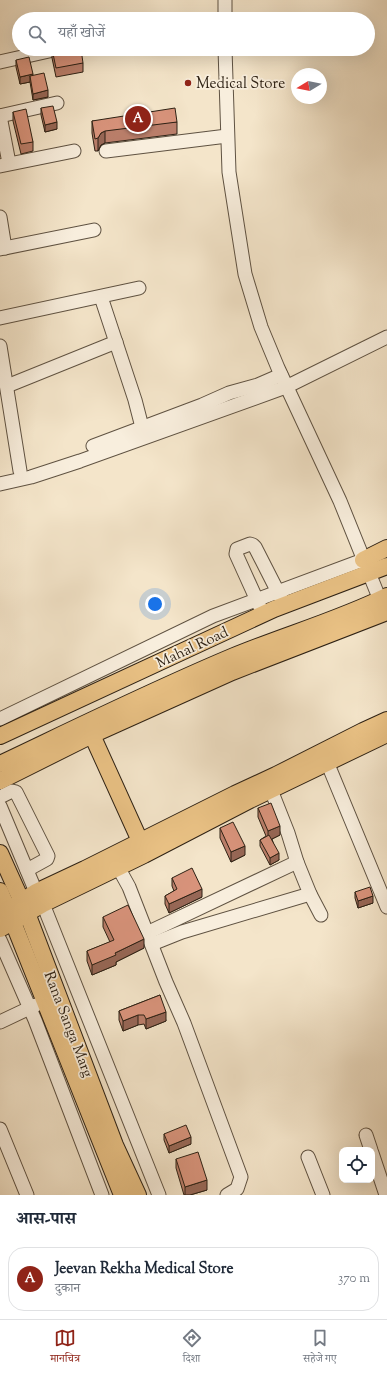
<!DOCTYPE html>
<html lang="hi">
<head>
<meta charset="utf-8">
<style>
	body { margin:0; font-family:"Sorts Mill Goudy","Noto Serif Devanagari",serif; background:#f2f2f3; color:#1f2937 }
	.controls { position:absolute; right:12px; bottom:12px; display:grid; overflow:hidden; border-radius:8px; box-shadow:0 4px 16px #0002 }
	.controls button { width:36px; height:36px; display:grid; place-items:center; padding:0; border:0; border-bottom:1px solid #e0e1e3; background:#fff; color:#1f2937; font:20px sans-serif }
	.compass { position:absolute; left:291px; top:68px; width:36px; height:36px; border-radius:50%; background:#fff; box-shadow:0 4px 16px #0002; rotate:260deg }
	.you { position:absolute; left:155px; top:604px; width:14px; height:14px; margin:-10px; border:3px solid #fff; border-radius:50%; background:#1a73e8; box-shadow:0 0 0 6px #1a73e833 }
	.badge { display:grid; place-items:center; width:26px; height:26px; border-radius:50%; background:#8f2418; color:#fff; font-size:13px; font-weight:700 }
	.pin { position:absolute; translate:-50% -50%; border:2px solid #fff; box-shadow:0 1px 4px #0006 }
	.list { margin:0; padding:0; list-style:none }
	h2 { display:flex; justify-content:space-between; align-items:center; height:52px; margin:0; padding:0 16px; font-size:17px }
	h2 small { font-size:13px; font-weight:400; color:#747a83 }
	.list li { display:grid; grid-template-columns:26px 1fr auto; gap:12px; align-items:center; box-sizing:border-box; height:64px; margin:0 8px 8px; padding:0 8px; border:1px solid #e0e1e3; border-radius:16px }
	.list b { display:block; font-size:15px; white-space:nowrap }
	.list p { margin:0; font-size:13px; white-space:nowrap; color:#747a83 }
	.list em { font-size:13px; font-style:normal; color:#747a83 }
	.icon { flex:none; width:22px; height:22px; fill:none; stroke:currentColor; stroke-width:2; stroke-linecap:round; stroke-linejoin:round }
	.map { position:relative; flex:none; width:387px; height:1195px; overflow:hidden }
	.search { position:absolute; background:#fff; box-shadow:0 4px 16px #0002; left:12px; right:12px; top:12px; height:44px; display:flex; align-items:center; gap:10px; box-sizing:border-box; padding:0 14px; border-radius:22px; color:#747a83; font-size:15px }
	.sheet { height:124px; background:#fff }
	nav { display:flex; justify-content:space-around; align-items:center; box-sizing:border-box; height:56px; border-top:1px solid #e0e1e3; background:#fff; font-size:11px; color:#747a83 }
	nav a { display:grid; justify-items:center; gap:2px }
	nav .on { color:#8f2418 }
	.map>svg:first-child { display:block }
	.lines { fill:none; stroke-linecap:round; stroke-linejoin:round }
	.minor-casing { stroke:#5f5242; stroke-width:15 }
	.major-casing { stroke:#2d2114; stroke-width:18 }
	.minor { stroke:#f8eedd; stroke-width:13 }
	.major { stroke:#eac285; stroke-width:16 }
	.wall { fill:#ba7e6a; stroke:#2d2114 }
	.shaded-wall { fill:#976756; stroke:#2d2114 }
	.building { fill:#d8937b; stroke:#2d2114 }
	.poi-dot { fill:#8f2418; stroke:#f8eedd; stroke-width:1.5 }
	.labels { text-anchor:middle; stroke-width:3.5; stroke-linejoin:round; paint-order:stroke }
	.poi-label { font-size:15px; fill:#2d2114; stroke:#f8eedd; text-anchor:start }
	.street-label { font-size:15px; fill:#2d2114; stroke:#f8eedd }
</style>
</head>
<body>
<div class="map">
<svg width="387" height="1195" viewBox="0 0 387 1195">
	<rect width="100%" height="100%" fill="#f4e5ca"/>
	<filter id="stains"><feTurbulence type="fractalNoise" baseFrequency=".005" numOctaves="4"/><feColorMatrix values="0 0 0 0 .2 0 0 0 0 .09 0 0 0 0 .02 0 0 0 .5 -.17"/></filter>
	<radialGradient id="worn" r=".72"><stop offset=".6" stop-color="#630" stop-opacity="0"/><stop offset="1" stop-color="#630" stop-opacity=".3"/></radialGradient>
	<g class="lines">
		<defs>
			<g id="minor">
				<path d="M225 19V0"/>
				<path d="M225 49 229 172 245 274 261 327 278 368 340 501 380 600"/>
				<path d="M0 62 58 49"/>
				<path d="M0 116 57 103"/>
				<path d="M0 116 9 163"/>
				<path d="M106 151 227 136"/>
				<path d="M0 166 74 151"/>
				<path d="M0 217 5 248"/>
				<path d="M0 249 94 230"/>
				<path d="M101 297 135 400 142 427"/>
				<path d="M0 318 139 288"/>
				<path d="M0 346 20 471"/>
				<path d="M7 386 116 342"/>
				<path d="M93 446 202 405 229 393 258 385 281 375"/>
				<path d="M0 484 31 477 80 461 286 387 387 337"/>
				<path d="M260 607 236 554 237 549 250 544 253 545 255 547 282 600"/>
				<path d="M0 719 213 616 363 560"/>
				<path d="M327 762 387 907"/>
				<path d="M0 797 12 791 16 792 48 856 47 859 27 870"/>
				<path d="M0 806 36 892 43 904 159 1195"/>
				<path d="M118 867 129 887 166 982 184 1023 241 1177 237 1189 227 1195"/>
				<path d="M310 894 321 915"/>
				<path d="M147 933 297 862 288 833 271 790"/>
				<path d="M0 940 35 1020 102 1195"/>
				<path d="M152 944 182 932 310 894 297 862"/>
				<path d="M0 1022 36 1005"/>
				<path d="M0 1129 27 1195"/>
				<path d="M366 1135 371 1150"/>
				<path d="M372 1153 386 1195"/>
				<path d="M308 1157 323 1195"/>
			</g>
			<g id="major">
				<path d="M363 560 387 548"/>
				<path d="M0 736 274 609 387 566"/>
				<path d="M0 764C78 727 155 689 234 656 285 635 338 620 387 596"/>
				<path d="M0 781 92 735"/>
				<path d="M140 841 92 735 232 672 387 612"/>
				<path d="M0 853 27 913 115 1145 138 1195"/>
				<path d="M0 891 13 922 122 1195"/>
				<path d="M0 915 36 892 85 869 235 794 276 775 363 731 387 720"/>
				<path d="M0 929 43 904 144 855 250 800 387 734"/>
			</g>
		</defs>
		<use href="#minor" class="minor-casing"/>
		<use href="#major" class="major-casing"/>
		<use href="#minor" class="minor"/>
		<use href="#major" class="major"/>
	</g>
	<g class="wall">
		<path d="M52 49 83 63V72L56 77 52 58Z"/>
		<path d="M16 60 33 76 48 97 33 100 30 82 20 84 16 67Z"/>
		<path d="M41 108 57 129 45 132 41 115Z"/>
		<path d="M13 112 33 142V151L21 154 13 121Z"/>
		<path d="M92 121 177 122V134L105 143 101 145 98 151H95L92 133Z"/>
		<path d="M258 808 280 835 272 839 279 860 270 865 260 846V840L266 836 258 817Z"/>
		<path d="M220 828 245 855 231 862 220 838Z"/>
		<path d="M172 878 202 897 169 913 165 904V896L174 891 172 886Z"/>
		<path d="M355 892 373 903 358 908 355 898Z"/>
		<path d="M103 917 144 948 116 962V965L92 975 87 961V951L110 942 103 927Z"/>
		<path d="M160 995 166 1021 146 1029 144 1024 138 1025 123 1031 119 1020V1011Z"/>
		<path d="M164 1134 191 1144 169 1153 164 1140Z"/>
		<path d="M176 1159 207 1190 190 1195H184L176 1168Z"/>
	</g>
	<g class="shaded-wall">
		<path d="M33 74V81L30 76V82L20 84V77Z"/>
		<path d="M48 90V97L33 100V94Z"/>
		<path d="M57 122V129L45 132V125Z"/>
		<path d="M105 131V143L101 145 98 151V138L101 133Z"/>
		<path d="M280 826V835L268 841V831Z"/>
		<path d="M245 846V855L231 862V852Z"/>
		<path d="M279 853V860L270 865V858Z"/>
		<path d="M202 889V897L169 913V904Z"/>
		<path d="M373 896V903L358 908V901Z"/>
		<path d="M144 939V948L116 962V965L92 975V965L115 953Z"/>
		<path d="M166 1012V1021L146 1029V1019Z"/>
		<path d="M138 1015V1025L123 1031V1021Z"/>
		<path d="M191 1137V1144L169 1153V1146Z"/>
		<path d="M207 1180V1190L190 1195H185V1187Z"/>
	</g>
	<g class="building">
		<path d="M52 49H81L83 63 56 68Z"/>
		<path d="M29 57 33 74 20 77 16 60Z"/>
		<path d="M44 73 48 90 33 94 30 76Z"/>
		<path d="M53 106 57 122 45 125 41 108Z"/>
		<path d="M175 108 177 122 105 131 101 133 98 138 95 139 92 121Z"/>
		<path d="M26 109 33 142 21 144 13 112Z"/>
		<path d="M271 803 280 826 268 831 258 808Z"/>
		<path d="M233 822 245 846 231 852 220 828Z"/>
		<path d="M269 835 279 853 270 858 260 840Z"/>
		<path d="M192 868 202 889 169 904 165 896 177 889 172 878Z"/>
		<path d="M370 887 373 896 358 901 355 892Z"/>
		<path d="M128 905 144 939 115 953 116 955 92 965 87 951 114 940 103 917Z"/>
		<path d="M160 995 166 1012 146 1019 144 1015H138L123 1021 119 1011Z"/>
		<path d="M186 1125 191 1137 169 1146 164 1134Z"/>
		<path d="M198 1152 207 1180 185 1187 176 1159Z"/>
	</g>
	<circle class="poi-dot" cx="188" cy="83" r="4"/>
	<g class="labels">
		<g class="poi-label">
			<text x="196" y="88">Medical Store</text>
		</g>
		<g class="street-label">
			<text transform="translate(192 647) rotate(-25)" y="5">Mahal Road</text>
			<text transform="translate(69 1024) rotate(69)" y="5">Rana Sanga Marg</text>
		</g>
	</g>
	<rect width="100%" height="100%" filter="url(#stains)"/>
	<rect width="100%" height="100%" fill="url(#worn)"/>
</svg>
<div class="controls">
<button><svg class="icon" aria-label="locate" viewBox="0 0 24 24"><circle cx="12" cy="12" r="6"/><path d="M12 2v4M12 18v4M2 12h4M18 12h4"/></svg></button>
</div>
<svg class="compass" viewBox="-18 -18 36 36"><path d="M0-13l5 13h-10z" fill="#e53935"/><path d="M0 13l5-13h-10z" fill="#747a83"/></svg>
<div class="you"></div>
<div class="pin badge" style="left:138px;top:119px">A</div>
<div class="search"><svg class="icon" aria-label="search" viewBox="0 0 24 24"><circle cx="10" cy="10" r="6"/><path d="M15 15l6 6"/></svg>यहाँ खोजें</div>
</div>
<section class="sheet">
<h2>आस-पास<small></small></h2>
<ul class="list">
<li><span class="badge">A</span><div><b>Jeevan Rekha Medical Store</b><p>दुकान</p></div><em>370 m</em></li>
</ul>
</section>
<nav>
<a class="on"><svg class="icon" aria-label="map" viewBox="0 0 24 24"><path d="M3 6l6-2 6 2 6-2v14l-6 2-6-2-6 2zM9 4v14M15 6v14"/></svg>मानचित्र</a>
<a><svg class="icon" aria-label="directions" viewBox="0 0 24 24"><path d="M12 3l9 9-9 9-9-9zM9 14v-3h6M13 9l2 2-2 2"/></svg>दिशा</a>
<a><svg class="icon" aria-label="saved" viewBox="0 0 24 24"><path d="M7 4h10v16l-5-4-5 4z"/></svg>सहेजे गए</a>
</nav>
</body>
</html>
